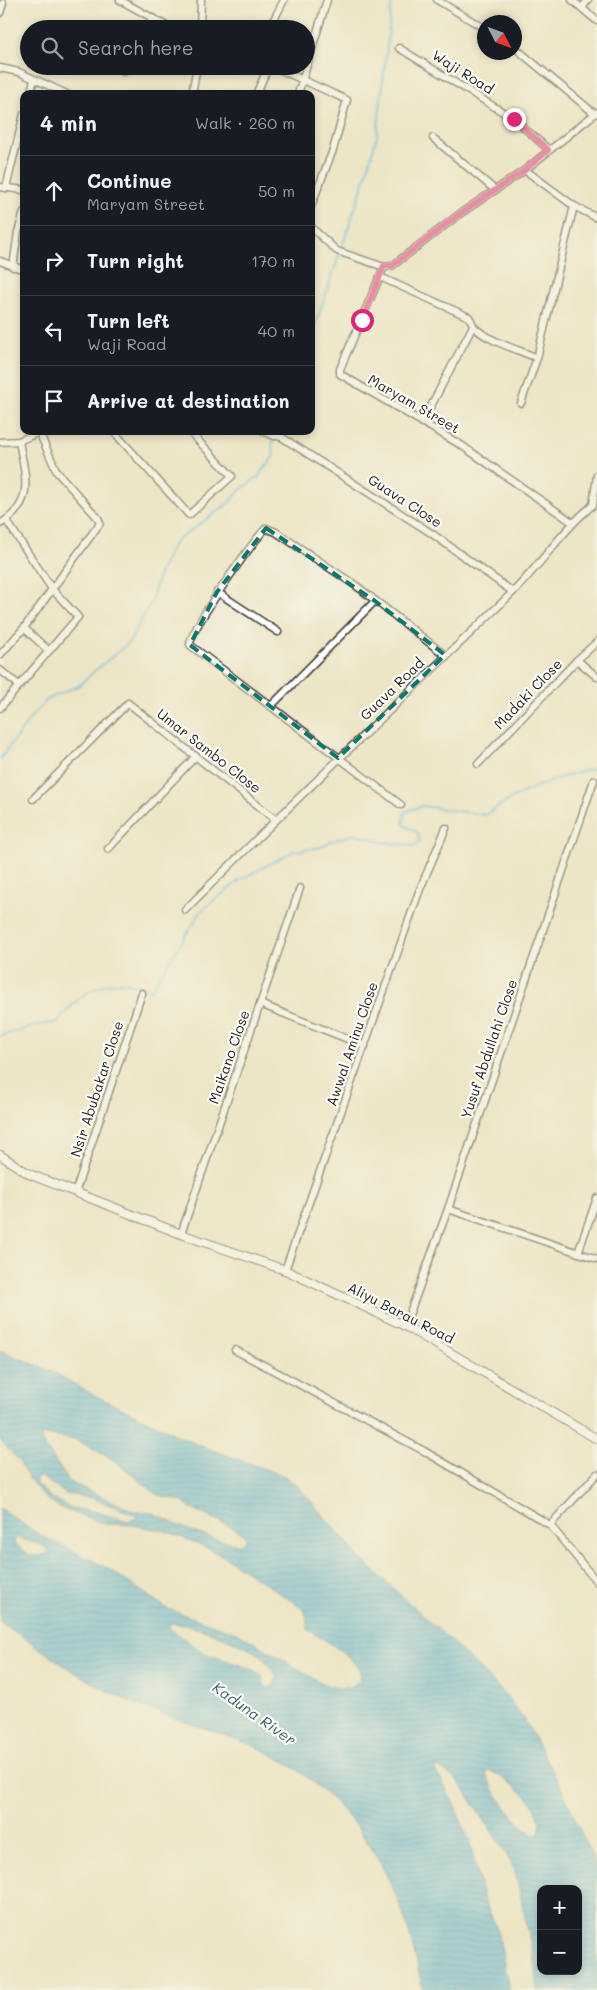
<!DOCTYPE html>
<html lang="en">
<head>
<meta charset="utf-8">
<style>
	body { margin:0; font-family:Mali,sans-serif; background:#242831; color:#f1f3f6 }
	.controls { position:absolute; right:15px; bottom:15px; display:grid; overflow:hidden; border-radius:10px; box-shadow:0 2px 8px #0003 }
	.controls button { width:45px; height:45px; display:grid; place-items:center; padding:0; border:0; border-bottom:1px solid #363941; background:#171b24; color:#f1f3f6; font:25px sans-serif }
	.compass { position:absolute; left:477px; top:15px; width:45px; height:45px; border-radius:50%; background:#171b24; box-shadow:0 2px 8px #0003; rotate:132deg }
	.stop { position:absolute; width:15px; height:15px; margin:-11px; border:4px solid #db2777; border-radius:50%; background:#fff }
	.stop.end { background:#db2777; border-color:#fff; box-shadow:0 1px 5px #0008 }
	.list { margin:0; padding:0; list-style:none }
	h2 { display:flex; justify-content:space-between; align-items:center; height:65px; margin:0; padding:0 20px; font-size:21px }
	h2 small { font-size:16px; font-weight:400; color:#9ea1a6 }
	.list li { display:grid; grid-template-columns:32px 1fr auto; gap:15px; align-items:center; box-sizing:border-box; height:70px; padding:0 20px; border-top:1px solid #363941 }
	.list b { display:block; font-size:19px; white-space:nowrap }
	.list p { margin:0; font-size:16px; white-space:nowrap; color:#9ea1a6 }
	.list em { font-size:16px; font-style:normal; color:#9ea1a6 }
	.icon { flex:none; width:28px; height:28px; fill:none; stroke:currentColor; stroke-width:2; stroke-linecap:round; stroke-linejoin:round }
	.map { position:relative; flex:none; width:597px; height:1990px; overflow:hidden }
	.search { position:absolute; background:#171b24; box-shadow:0 2px 8px #0003; left:20px; top:20px; width:295px; height:55px; display:flex; align-items:center; gap:12px; box-sizing:border-box; padding:0 18px; border-radius:28px; color:#9ea1a6; font-size:19px }
	.panel { position:absolute; background:#171b24; box-shadow:0 2px 8px #0003; left:20px; top:90px; width:295px; height:345px; border-radius:10px }
	.map>svg:first-child { display:block }
	.water { fill:url(#water-rules); stroke:#3c687a; fill-rule:evenodd }
	.lines { fill:none; stroke-linecap:round; stroke-linejoin:round }
	.stream { stroke:#5bb5d9; stroke-width:2.5 }
	.minor-casing { stroke:#3b3a36; stroke-width:9 }
	.tertiary-casing { stroke:#3b3a36; stroke-width:10 }
	.minor { stroke:#fff; stroke-width:6 }
	.tertiary { stroke:#fff; stroke-width:8 }
	.route { stroke:#db2777; stroke-width:6 }
	.marked { fill:none; stroke:#0f766e; stroke-width:4; stroke-dasharray:10 6; stroke-linejoin:round }
	.labels { text-anchor:middle; stroke-width:4.5; stroke-linejoin:round; paint-order:stroke }
	.street-label { font-size:14px; fill:#1c1c1c; stroke:#fdfcf7 }
	.water-label { font-size:15px; font-style:italic; fill:#386171; stroke:#fdfcf7 }
</style>
</head>
<body>
<div class="map">
<svg width="597" height="1990" viewBox="0 0 597 1990">
	<defs>
		<pattern id="water-rules" width="6" height="5" patternUnits="userSpaceOnUse" patternTransform="scale(1.25)"><rect width="6" height="5" fill="#5bb5d9"/><path d="M0 2.5h6" fill="none" stroke="#4a92af"/></pattern>
	</defs>
	<rect width="100%" height="100%" fill="#fdfcf7"/>
	<filter id="ink" filterUnits="userSpaceOnUse"><feTurbulence type="fractalNoise" baseFrequency=".02" numOctaves="2"/><feDisplacementMap in="SourceGraphic" scale="10" xChannelSelector="R" yChannelSelector="G"/><feConvolveMatrix kernelMatrix="1 2 1 2 8 2 1 2 1" color-interpolation-filters="sRGB"/></filter>
	<filter id="wash" filterUnits="userSpaceOnUse"><feTurbulence type="fractalNoise" baseFrequency=".0096" numOctaves="4" result="noise"/><feDisplacementMap in="SourceGraphic" scale="20" xChannelSelector="R" yChannelSelector="G"/><feGaussianBlur stdDeviation="1.12" result="paint"/><feColorMatrix in="noise" values="0 0 0 0 0 0 0 0 0 0 0 0 0 0 0 0 0 1.4 0 .05"/><feComposite in="paint" operator="in"/></filter>
	<g filter="url(#wash)">
		<rect width="100%" height="100%" fill="#ece5c6"/>
		<path class="water" d="M0 1350 55 1373 90 1393 196 1444 285 1476 299 1487 359 1557 452 1642 502 1691 524 1719 560 1785 596 1865 597 1990H537L533 1954 515 1871 504 1850 465 1791 456 1779 438 1767H434L453 1802 469 1840 484 1900 498 1931 509 1990H423C416 1960 410 1931 399 1903 372 1832 317 1770 246 1743 205 1727 162 1716 122 1698 82 1681 38 1646 0 1622V1508L35 1532 109 1569 168 1609 240 1634 324 1684C336 1689 353 1691 361 1677 361 1659 322 1639 308 1630L306 1615 301 1607 223 1556 201 1545 165 1531 132 1525 105 1524 58 1507 44 1497 29 1479 19 1461 0 1440ZM44 1435 76 1440 112 1459 158 1495 181 1501 192 1509 234 1528 242 1533 246 1539 241 1544H234L192 1532 153 1513 136 1512 70 1482 41 1441V1436ZM40 1476 66 1494 92 1498 135 1515 137 1518 128 1521 93 1511 70 1508 52 1498 36 1484V1478ZM16 1537 46 1547 48 1552C36 1562 22 1552 14 1542ZM170 1623C194 1624 236 1641 256 1653 265 1658 271 1668 277 1676L274 1685 268 1688 263 1683 262 1675 253 1669 204 1653 169 1628ZM491 1771C513 1784 546 1803 539 1834L533 1835C513 1820 496 1797 486 1774L488 1771ZM541 1889H578V1971H541Z"/>
		<g class="lines">
			<g class="stream">
				<path d="M311 338 364 182 377 136 392 0"/>
				<path d="M0 759 33 715 48 699 80 685 92 673 124 647 131 639 151 602 160 571 175 542 229 503 240 490 259 476 274 456 272 446 275 431"/>
				<path d="M0 1036 43 1024 57 1023C72 1002 93 983 121 982 130 982 142 987 151 990L202 910 240 880 271 863 294 851 322 847 331 841 355 834 383 842 415 846 420 841 417 832 403 824 405 812 422 806 485 815C520 791 556 776 597 768"/>
			</g>
		</g>
	</g>
	<g filter="url(#ink)">
		<g class="lines">
			<defs>
				<g id="minor">
					<path d="M120 0 172 29"/>
					<path d="M437 0 484 28"/>
					<path d="M572 0 597 21"/>
					<path d="M582 8 588 0"/>
					<path d="M0 13 3 3"/>
					<path d="M147 29 152 19"/>
					<path d="M200 29 201 0"/>
					<path d="M269 29 284 0"/>
					<path d="M514 47 595 114"/>
					<path d="M399 48 514 119 548 149"/>
					<path d="M272 66 347 100 333 150 311 206"/>
					<path d="M0 68 19 72 67 94"/>
					<path d="M124 72 128 66"/>
					<path d="M30 94 34 80"/>
					<path d="M192 94 197 66"/>
					<path d="M256 94 269 66"/>
					<path d="M298 94 327 0"/>
					<path d="M433 138 495 190"/>
					<path d="M525 170 574 206 597 218"/>
					<path d="M0 187 24 190"/>
					<path d="M6 188 24 114"/>
					<path d="M311 227 337 251 384 267 392 266 461 213 525 170 597 112"/>
					<path d="M0 261 24 270"/>
					<path d="M13 267 18 232 24 212"/>
					<path d="M384 267 340 369V374L461 445 572 522"/>
					<path d="M380 277 469 317C472 321 472 324 474 327 488 341 519 350 537 358"/>
					<path d="M521 403 537 358 574 206"/>
					<path d="M422 423 473 326"/>
					<path d="M113 431 189 515 232 476 189 431"/>
					<path d="M263 431 274 436H280L431 533 513 592"/>
					<path d="M0 442 19 441 39 432 57 472 98 518 100 523 24 628 0 655"/>
					<path d="M0 524C36 503 25 476 19 441"/>
					<path d="M217 592 278 632"/>
					<path d="M24 628 48 650"/>
					<path d="M577 660 597 677"/>
					<path d="M0 670 19 685 17 687"/>
					<path d="M271 706 375 601"/>
					<path d="M0 708 78 617 52 589 6 520"/>
					<path d="M478 764 577 660 597 642"/>
					<path d="M33 799 128 703 275 819"/>
					<path d="M401 805 190 645C189 630 252 543 266 528L276 532 358 587 445 655"/>
					<path d="M108 849 196 756"/>
					<path d="M185 910C292 802 402 699 511 594 540 566 561 531 593 505L597 475"/>
					<path d="M260 1004 365 1046"/>
					<path d="M75 1193 142 993"/>
					<path d="M448 1209 597 1259"/>
					<path d="M181 1234 300 888"/>
					<path d="M578 1253 597 1198"/>
					<path d="M285 1270 420 889 446 828"/>
					<path d="M405 1326 448 1209 594 780"/>
					<path d="M235 1350 424 1451 550 1525 597 1582"/>
					<path d="M550 1525 597 1474"/>
				</g>
				<path id="tertiary" d="M0 1155 29 1174 181 1234 285 1270 405 1326 597 1439"/>
			</defs>
			<use href="#minor" class="minor-casing"/>
			<use href="#tertiary" class="tertiary-casing"/>
			<use href="#minor" class="minor"/>
			<use href="#tertiary" class="tertiary"/>
		</g>
	</g>
	<g class="lines" filter="url(#ink)">
		<path class="route" d="M362 320 384 266H392L461 213 525 170 548 150 514 119"/>
	</g>
	<path d="M0 0H597V1990H0ZM266 528 375 601 445 655 338 758 190 645 217 592Z" fill="#ece5c6" fill-opacity=".55" fill-rule="evenodd"/>
	<path class="marked" d="M266 528 375 601 445 655 338 758 190 645 217 592Z"/>
	<g class="labels">
		<g class="street-label">
			<text transform="translate(463 72) rotate(32)" y="5">Waji Road</text>
			<text transform="translate(414 404) rotate(30)" y="5">Maryam Street</text>
			<text transform="translate(405 501) rotate(33)" y="5">Guava Close</text>
			<text transform="translate(392 689) rotate(-44)" y="5">Guava Road</text>
			<text transform="translate(528 694) rotate(-46)" y="5">Madaki Close</text>
			<text transform="translate(209 751) rotate(38)" y="5">Umar Sambo Close</text>
			<text transform="translate(352 1044) rotate(-71)" y="5">Awwal Aminu Close</text>
			<text transform="translate(489 1049) rotate(-71)" y="5">Yusuf Abdullahi Close</text>
			<text transform="translate(229 1057) rotate(-71)" y="5">Maikano Close</text>
			<text transform="translate(97 1089) rotate(-72)" y="5">Nsir Abubakar Close</text>
			<text transform="translate(401 1313) rotate(27)" y="5">Aliyu Barau Road</text>
		</g>
		<g class="water-label">
			<text transform="translate(254 1714) rotate(35)" y="5">Kaduna River</text>
		</g>
	</g>
</svg>
<div class="controls">
<button>+</button>
<button>−</button>
</div>
<svg class="compass" viewBox="-18 -18 36 36"><path d="M0-13l5 13h-10z" fill="#e53935"/><path d="M0 13l5-13h-10z" fill="#9ea1a6"/></svg>
<div class="stop" style="left:362px;top:320px"></div>
<div class="stop end" style="left:514px;top:119px"></div>
<div class="search"><svg class="icon" aria-label="search" viewBox="0 0 24 24"><circle cx="10" cy="10" r="6"/><path d="M15 15l6 6"/></svg>Search here</div>
<section class="panel">
<h2>4 min<small>Walk · 260 m</small></h2>
<ul class="list">
<li><svg class="icon" aria-label="ahead" viewBox="0 0 24 24"><path d="M12 20V5M6 11l6-6 6 6"/></svg><div><b>Continue</b><p>Maryam Street</p></div><em>50 m</em></li>
<li><svg class="icon" aria-label="right" viewBox="0 0 24 24"><path d="M7 20v-9h11M14 6l5 5-5 5"/></svg><div><b>Turn right</b></div><em>170 m</em></li>
<li><svg class="icon" aria-label="left" viewBox="0 0 24 24"><path d="M17 20v-9H6M10 6l-5 5 5 5"/></svg><div><b>Turn left</b><p>Waji Road</p></div><em>40 m</em></li>
<li><svg class="icon" aria-label="arrive" viewBox="0 0 24 24"><path d="M6 21V4h12l-3 4 3 4H6"/></svg><div><b>Arrive at destination</b></div></li>
</ul>
</section>
</div>
</body>
</html>
